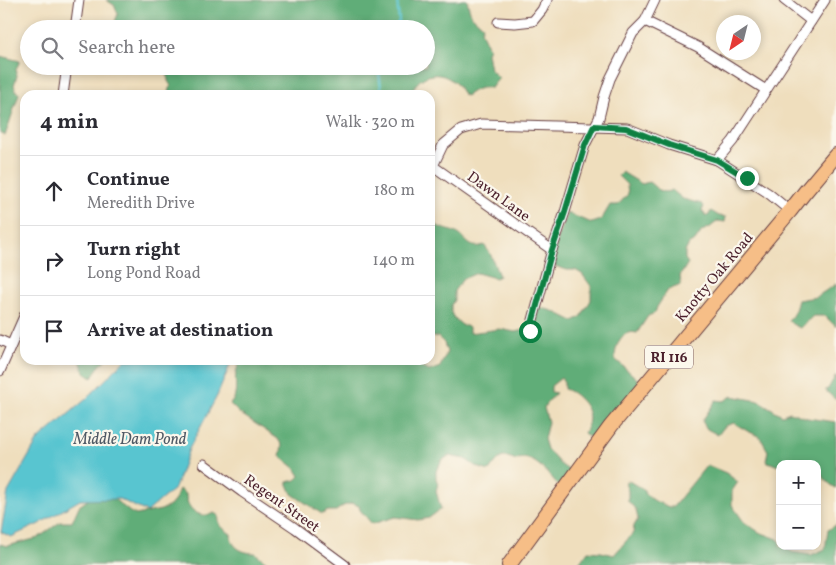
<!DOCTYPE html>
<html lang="en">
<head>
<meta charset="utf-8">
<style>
	body { margin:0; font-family:Vollkorn,serif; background:#f7f7f7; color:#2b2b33 }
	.controls { position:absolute; right:15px; bottom:15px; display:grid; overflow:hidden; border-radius:10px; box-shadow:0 2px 8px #0003 }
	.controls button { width:45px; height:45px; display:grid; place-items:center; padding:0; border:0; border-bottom:1px solid #e1e1e2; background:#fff; color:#2b2b33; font:25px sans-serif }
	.compass { position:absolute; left:716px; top:15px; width:45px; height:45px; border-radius:50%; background:#fff; box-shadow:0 2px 8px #0003; rotate:215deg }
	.stop { position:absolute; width:15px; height:15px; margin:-11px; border:4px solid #0b8043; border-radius:50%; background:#fff }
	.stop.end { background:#0b8043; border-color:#fff; box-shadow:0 1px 5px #0008 }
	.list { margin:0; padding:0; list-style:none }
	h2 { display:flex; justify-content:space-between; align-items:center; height:65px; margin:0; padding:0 20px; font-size:21px }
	h2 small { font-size:16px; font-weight:400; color:#7c7c81 }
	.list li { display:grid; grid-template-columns:32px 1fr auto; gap:15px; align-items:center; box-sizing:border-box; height:70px; padding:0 20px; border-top:1px solid #e1e1e2 }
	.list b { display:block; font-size:19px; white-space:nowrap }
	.list p { margin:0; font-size:16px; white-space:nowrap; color:#7c7c81 }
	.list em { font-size:16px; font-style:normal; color:#7c7c81 }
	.icon { flex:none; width:28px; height:28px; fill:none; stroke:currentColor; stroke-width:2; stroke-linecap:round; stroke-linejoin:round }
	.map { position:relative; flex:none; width:836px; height:565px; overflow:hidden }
	.search { position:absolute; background:#fff; box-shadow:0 2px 8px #0003; left:20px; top:20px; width:415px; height:55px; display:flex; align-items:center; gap:12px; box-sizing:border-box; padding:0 18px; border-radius:28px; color:#7c7c81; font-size:19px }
	.panel { position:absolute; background:#fff; box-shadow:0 2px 8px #0003; left:20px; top:90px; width:415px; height:275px; border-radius:15px }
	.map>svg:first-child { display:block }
	.forest { fill:#60ad78; stroke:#556652 }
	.water { fill:#58c5d0; stroke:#51727e }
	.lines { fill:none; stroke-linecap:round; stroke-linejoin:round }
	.stream { stroke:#58c5d0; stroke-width:2.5 }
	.street-casing { stroke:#633c41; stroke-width:11 }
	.primary-casing { stroke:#633c41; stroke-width:16 }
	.street { stroke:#fff; stroke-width:9 }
	.primary { stroke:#f6be87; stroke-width:14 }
	.route { stroke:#0b8043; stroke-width:6 }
	.labels { text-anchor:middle; stroke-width:4.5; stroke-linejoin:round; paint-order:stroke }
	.shield { fill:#fbf7ec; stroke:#7f6065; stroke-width:1 }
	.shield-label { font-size:14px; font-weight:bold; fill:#4a1f2b }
	.street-label { font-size:15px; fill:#4a1f2b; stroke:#fbf7ec }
	.water-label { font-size:16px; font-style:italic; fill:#4f5965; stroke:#fbf7ec }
</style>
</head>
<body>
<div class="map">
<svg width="836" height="565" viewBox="0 0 836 565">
	<rect width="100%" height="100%" fill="#fbf7ec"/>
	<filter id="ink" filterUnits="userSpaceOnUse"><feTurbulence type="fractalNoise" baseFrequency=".02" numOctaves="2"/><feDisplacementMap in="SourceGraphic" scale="10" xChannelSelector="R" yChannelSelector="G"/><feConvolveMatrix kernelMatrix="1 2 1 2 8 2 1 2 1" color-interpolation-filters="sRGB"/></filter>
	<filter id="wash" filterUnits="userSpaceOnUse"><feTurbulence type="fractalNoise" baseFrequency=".0096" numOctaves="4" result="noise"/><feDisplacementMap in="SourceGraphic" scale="20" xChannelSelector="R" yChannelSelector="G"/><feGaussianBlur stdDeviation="1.12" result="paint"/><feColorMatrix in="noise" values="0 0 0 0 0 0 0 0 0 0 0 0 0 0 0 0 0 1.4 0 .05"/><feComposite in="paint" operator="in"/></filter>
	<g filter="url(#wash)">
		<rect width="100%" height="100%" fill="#efdebd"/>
		<g class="forest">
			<path d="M106 0H467L471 15 483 26 481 31 489 48 487 53 490 69 499 78 491 88C480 87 475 89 466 96 461 94 460 88 456 84 447 75 434 71 422 79 417 82 412 89 411 95H168L171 86 168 81 167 70 163 66H426V29H154L152 27 114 24 118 14 114 5Z"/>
			<path d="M0 56 20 61 16 69 17 76 14 85 16 90 19 94 5 136 0 132Z"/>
			<path d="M622 172 642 184 649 182C658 189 661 195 672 190L683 199 702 204 704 206 702 211 706 216 709 215 711 211 719 216 726 217 725 222 718 221 709 228 702 231 695 241 689 244 685 252V259L688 263 680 276 681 285 668 290 657 307 655 313 648 316 637 333C621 329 615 346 615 359L644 385 597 443 584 433C586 429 589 423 589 418 589 406 575 392 564 389V382L561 378 551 386V392L556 393 546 404 544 408 548 422 544 439 547 449 560 464 574 474 562 490C553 479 533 451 516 460 501 453 498 459 489 471L477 467 465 459 449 456 442 460 436 471V479L438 483 436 491 441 509 429 518 418 520 395 517 372 524 360 510 359 506 352 503 343 506 336 511H328L322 514 292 494 287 482 296 480 300 476 295 468 280 456 282 446 278 439 238 412 230 404C239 396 234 382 236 372 237 368 239 364 240 360H416L417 364 429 371 440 367 447 352 444 343 438 337H430V219C440 230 442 227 454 232 467 236 467 251 484 245L490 253 499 276 495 278 477 273 463 279 454 291V300L451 305V312L454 318 462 325 469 327V333L500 329 515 332 528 329 538 307 553 311 573 321 581 317 591 300V286L582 274 575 270H567L549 264 567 213 592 223 601 220 610 205H618L628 194 627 185 618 176Z"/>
			<path d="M836 284V327L825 316H813L800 328 792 324 788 320C794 316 796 307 798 300L816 297Z"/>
			<path d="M80 360H105L97 369 92 378 84 372Z"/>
			<path d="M836 375V400L825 390 828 389Z"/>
			<path d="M732 396 759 401 782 415 790 412 807 418 836 422V488C828 484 818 473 817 464H811L804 459 795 458 787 464H780V466H778L766 461 768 451 760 437 752 433 749 432 734 423 725 426 718 435 707 429 702 421 716 400 724 401Z"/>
			<path d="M707 465 726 473 738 482 732 491V505L744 522 759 532 778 539 780 541V546H785L792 552 811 555 825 549 828 530 836 525V565H579L580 562 588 551 601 552 614 555 633 533 634 526 638 519 636 510 628 501V491L625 483 629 481 644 490 645 494 655 501 669 507H673Z"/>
			<path d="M179 489 186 494C186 509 200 520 214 513L219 516C217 525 224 529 231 534 231 548 243 553 255 553L268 563 276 564V565H0V544L7 546 38 538 60 522H72L79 506 101 491 109 495 130 512 136 515 161 510 170 506 175 500Z"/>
		</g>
		<path class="water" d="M125 360H232L217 396 189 449 175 488 147 512 119 499 80 500 39 524 11 537 1 532 8 492 38 440 85 400Z"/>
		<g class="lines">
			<g class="stream">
				<path d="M394 29 399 21 397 0"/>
				<path d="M378 66 382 95"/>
			</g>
		</g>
	</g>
	<g filter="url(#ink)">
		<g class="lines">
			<defs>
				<g id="street">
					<path d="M784 0 811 21"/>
					<path d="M645 21 698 47 766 90"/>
					<path d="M498 22 515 23 533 21 542 10 547 0"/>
					<path d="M75 29 79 0"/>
					<path d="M63 95 67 66"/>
					<path d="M717 160 733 141 825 0"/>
					<path d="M430 165 433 166 552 250"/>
					<path d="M433 166 443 145 461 130 481 124 627 128 669 145 717 160 768 193 790 211"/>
					<path d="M530 331 552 250 565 212 585 145 599 118 604 97 610 79 633 33 645 21 655 0"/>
					<path d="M0 340 11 345"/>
					<path d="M0 371 25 314"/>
					<path d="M204 464 242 492 295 528 345 565"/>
				</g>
				<path id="primary" d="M509 565 611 426 790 211 805 192 836 155"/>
			</defs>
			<use href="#street" class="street-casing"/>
			<use href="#primary" class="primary-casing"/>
			<use href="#street" class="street"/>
			<use href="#primary" class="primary"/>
		</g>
	</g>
	<g class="lines" filter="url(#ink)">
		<path class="route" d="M530 331 552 250 565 212 585 145 594 126 626 128 669 145 717 160 747 178"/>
	</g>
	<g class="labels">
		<rect class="shield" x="645" y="345.5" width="48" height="23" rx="4"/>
		<g class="shield-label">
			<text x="669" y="362">RI 116</text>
		</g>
		<g class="street-label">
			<text transform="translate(499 196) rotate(36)" y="5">Dawn Lane</text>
			<text transform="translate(714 277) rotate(-50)" y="5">Knotty Oak Road</text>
			<text transform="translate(282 503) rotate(35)" y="5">Regent Street</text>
		</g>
		<g class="water-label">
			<text x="130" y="444">Middle Dam Pond</text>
		</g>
	</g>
</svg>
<div class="controls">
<button>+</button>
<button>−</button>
</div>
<svg class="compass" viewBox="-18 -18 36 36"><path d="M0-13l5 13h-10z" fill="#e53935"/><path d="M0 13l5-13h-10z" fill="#7c7c81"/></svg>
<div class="stop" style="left:530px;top:331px"></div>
<div class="stop end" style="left:747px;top:178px"></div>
<div class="search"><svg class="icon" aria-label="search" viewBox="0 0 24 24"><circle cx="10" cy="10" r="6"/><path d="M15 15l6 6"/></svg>Search here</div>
<section class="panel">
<h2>4 min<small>Walk · 320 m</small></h2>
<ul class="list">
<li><svg class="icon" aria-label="ahead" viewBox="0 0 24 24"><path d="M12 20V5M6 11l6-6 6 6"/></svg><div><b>Continue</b><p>Meredith Drive</p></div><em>180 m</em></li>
<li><svg class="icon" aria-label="right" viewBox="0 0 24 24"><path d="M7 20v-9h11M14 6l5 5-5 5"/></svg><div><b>Turn right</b><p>Long Pond Road</p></div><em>140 m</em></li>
<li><svg class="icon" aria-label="arrive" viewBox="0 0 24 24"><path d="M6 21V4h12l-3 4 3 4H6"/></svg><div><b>Arrive at destination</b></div></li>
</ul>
</section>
</div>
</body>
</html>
